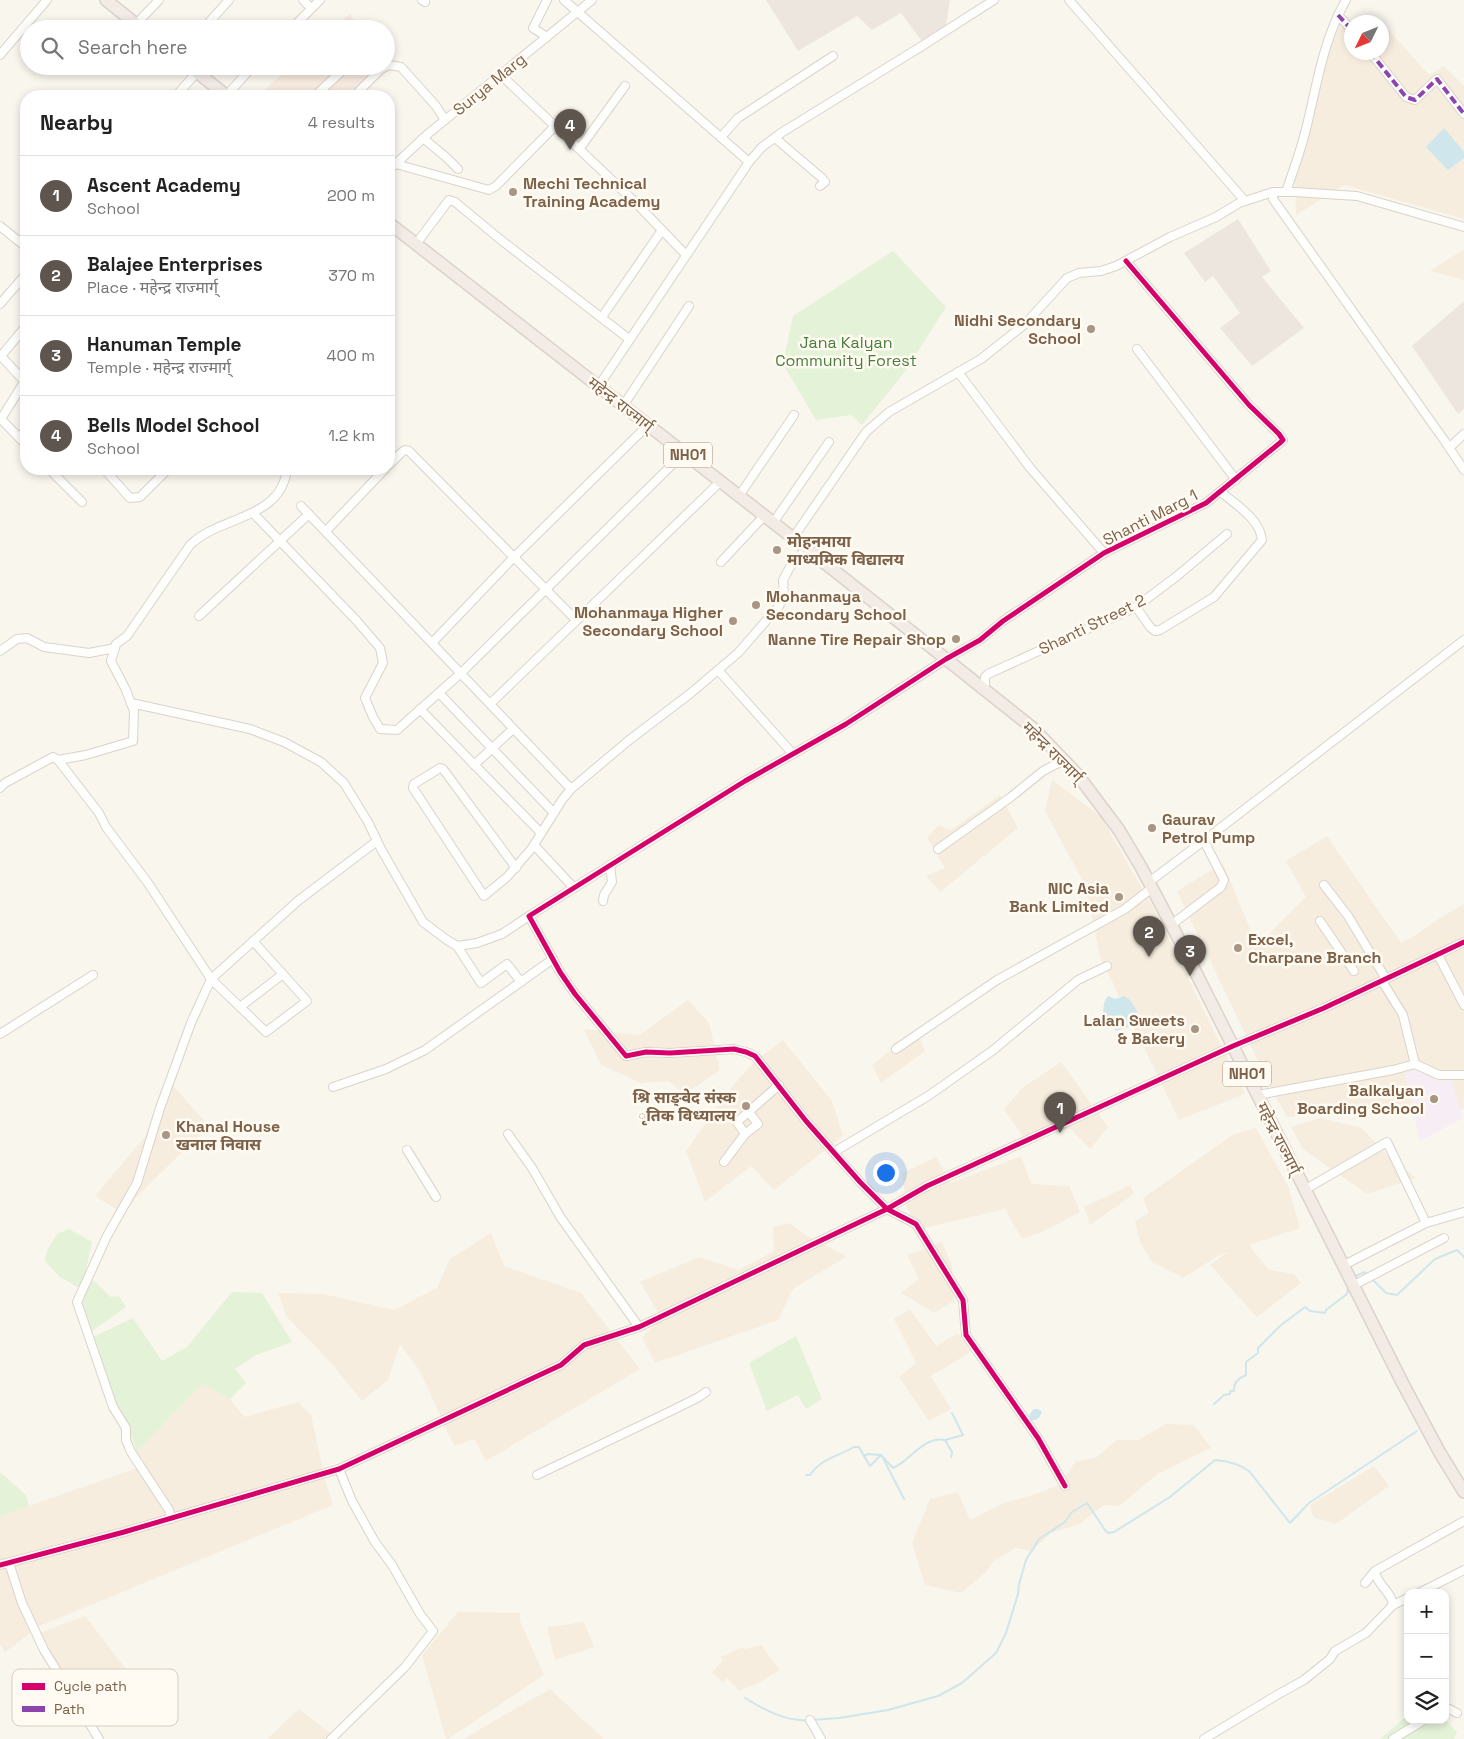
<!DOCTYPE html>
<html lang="en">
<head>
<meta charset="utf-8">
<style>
	body { margin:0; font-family:"Space Grotesk","Noto Sans Devanagari",sans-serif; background:#f2f2f2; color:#222 }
	.controls { position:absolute; right:15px; bottom:15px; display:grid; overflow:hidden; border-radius:10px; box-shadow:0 2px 8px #0003 }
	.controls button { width:45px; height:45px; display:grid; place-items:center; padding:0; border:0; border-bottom:1px solid #e0e0e0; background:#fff; color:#222; font:25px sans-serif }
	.compass { position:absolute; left:1344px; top:15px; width:45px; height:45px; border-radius:50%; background:#fff; box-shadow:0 2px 8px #0003; rotate:227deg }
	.you { position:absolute; left:885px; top:1172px; width:18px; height:18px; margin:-12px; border:4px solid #fff; border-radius:50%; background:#1a73e8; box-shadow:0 0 0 8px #1a73e833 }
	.badge { display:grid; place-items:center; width:32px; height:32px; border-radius:50%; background:#5e564e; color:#fff; font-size:16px; font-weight:700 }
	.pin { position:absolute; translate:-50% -41px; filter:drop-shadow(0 1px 2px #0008) }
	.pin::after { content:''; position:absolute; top:26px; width:18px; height:15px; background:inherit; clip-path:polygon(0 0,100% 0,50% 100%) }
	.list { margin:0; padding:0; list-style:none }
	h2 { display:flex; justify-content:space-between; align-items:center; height:65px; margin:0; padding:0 20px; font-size:21px }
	h2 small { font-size:16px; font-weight:400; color:#767676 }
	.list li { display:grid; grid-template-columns:32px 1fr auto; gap:15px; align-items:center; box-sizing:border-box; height:80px; padding:0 20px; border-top:1px solid #e0e0e0 }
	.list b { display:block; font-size:19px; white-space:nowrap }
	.list p { margin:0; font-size:16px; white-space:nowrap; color:#767676 }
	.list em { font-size:16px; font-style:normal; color:#767676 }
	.icon { flex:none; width:28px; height:28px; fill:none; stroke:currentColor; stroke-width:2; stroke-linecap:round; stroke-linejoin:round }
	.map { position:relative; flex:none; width:1464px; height:1739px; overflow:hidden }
	.search { position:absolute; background:#fff; box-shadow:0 2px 8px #0003; left:20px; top:20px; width:375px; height:55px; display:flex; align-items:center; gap:12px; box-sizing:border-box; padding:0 18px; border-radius:28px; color:#767676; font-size:19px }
	.panel { position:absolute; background:#fff; box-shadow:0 2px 8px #0003; left:20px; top:90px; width:375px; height:385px; border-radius:20px }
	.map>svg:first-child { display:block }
	.residential { fill:#f6edde }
	.commercial { fill:#f7eadf }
	.industrial { fill:#ede6de }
	.education { fill:#f7edf5 }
	.green { fill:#e4f2d7 }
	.water { fill:#cee6ec }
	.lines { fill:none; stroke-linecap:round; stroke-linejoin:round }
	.stream { stroke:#cee6ec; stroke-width:2 }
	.minor-casing { stroke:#dad3cc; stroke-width:10 }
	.highway-casing { stroke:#dbd3ca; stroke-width:14 }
	.minor { stroke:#fefefc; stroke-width:8 }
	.highway { stroke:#f3ebe6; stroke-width:11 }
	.quiet { stroke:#8e44ad; stroke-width:4; stroke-dasharray:8 4; stroke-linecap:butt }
	.cycleway-casing { stroke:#fffbf2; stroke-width:8 }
	.cycleway { stroke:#d6006c; stroke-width:5 }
	.poi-dot { fill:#a89583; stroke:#fffbf2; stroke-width:2 }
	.labels { text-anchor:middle; stroke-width:5; stroke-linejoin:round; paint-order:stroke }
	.shield { fill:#fffbf2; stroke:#a48f7c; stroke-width:1 }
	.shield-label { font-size:15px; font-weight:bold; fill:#7d6149 }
	.street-label { font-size:16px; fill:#7d6149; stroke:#fffbf2 }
	.poi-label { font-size:16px; font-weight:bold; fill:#7d6149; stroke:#fffbf2; text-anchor:end }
	.park-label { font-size:16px; fill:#497e3c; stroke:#fffbf2 }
	.key { fill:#fffbf2; stroke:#d8cdbf; stroke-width:1 }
	.key-label { font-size:14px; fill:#7d6149 }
</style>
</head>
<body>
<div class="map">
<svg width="1464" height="1739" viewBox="0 0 1464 1739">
	<rect width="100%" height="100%" fill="#f9f6ee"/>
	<g class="residential">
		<path d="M1336 20 1351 33 1352 52H1382V23L1429 75 1444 66 1464 86V219L1344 185 1296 215 1295 176Z"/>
		<path d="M1464 249V280L1430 271Z"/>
		<path d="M1052 780 1101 817 1155 911 1245 1094 1179 1120 1100 956 1085 885 1045 811Z"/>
		<path d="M1000 795 1018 828 940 892 926 876 945 868 927 838 939 825 951 830Z"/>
		<path d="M1327 836 1401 943 1413 937 1443 916 1464 904V1109L1350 1111 1287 1117 1268 1082 1177 891 1223 863 1257 946 1306 897 1286 861Z"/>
		<path d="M688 1000 709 1023 720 1070 685 1094 669 1081 641 1083 601 1065 584 1029 640 1035Z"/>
		<path d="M916 1031 925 1051 881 1083 872 1065Z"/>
		<path d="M783 1040 832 1101 843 1136 774 1190 751 1166 705 1202 686 1151 730 1089 753 1063Z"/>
		<path d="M1061 1062 1108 1127 1090 1149 1071 1129 1023 1137 1004 1109 1022 1088Z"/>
		<path d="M167 1079 209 1126 137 1196 124 1214 95 1196 145 1137Z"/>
		<path d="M1320 1118 1362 1128 1388 1156 1416 1178 1367 1194 1303 1149 1291 1127Z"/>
		<path d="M1256 1128 1288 1186 1300 1228 1249 1245 1269 1270 1294 1274 1301 1283 1257 1317 1210 1265 1228 1252 1221 1254 1183 1278 1152 1262 1140 1243 1135 1221 1149 1213 1143 1198 1234 1134Z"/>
		<path d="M1021 1156 1031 1184 1069 1186 1080 1212 1044 1231 1022 1239 1005 1209 916 1230 906 1204 902 1173 936 1157 951 1183Z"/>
		<path d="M1130 1185 1134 1194 1090 1225 1084 1207Z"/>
		<path d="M790 1223 807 1236 847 1256 793 1289 778 1320 655 1363 642 1337 662 1319 640 1282 699 1257 739 1270 774 1251 773 1227Z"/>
		<path d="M491 1233 504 1266 581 1293 640 1369 486 1461 474 1439 454 1446 420 1371 400 1344 388 1380 362 1401 331 1363 287 1317 278 1293 323 1294 394 1310 437 1288 450 1259Z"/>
		<path d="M942 1242 952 1266 954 1301 934 1313 901 1293 919 1279 907 1255Z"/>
		<path d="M910 1309 936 1346 958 1333 971 1352 931 1376 951 1409 929 1421 899 1377 916 1363 894 1319Z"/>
		<path d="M202 1384 230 1399 244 1417 298 1402 311 1415 325 1480 333 1505 40 1626 5 1652 0 1644V1516L137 1468V1452Z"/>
		<path d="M1166 1424 1194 1425 1211 1448 1159 1473 1119 1506 1103 1505 1080 1524 1051 1533 1036 1547 1034 1552 1016 1548 995 1560 984 1574 961 1593 925 1585 912 1543 930 1499 958 1492 970 1520 1004 1503 1030 1496 1061 1484 1075 1462 1097 1457 1117 1440H1138Z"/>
		<path d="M1374 1466 1389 1486 1336 1524 1313 1517 1310 1505Z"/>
		<path d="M458 1612 520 1613V1621L544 1675 448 1739H446L422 1655Z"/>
		<path d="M85 1616 148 1698 91 1715 51 1654 40 1633Z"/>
		<path d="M584 1622 594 1647 555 1660 547 1627Z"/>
		<path d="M761 1645 780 1670 760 1682 739 1691 727 1678 723 1682 712 1673 723 1660 720 1657 741 1648 747 1649Z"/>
		<path d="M550 1689 604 1739H464L487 1725Z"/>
		<path d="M299 1709 335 1737 331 1739H267Z"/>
	</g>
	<g class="commercial">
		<path d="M350 14 360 29H333Z"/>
		<path d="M291 66H378L351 96 259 95Z"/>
	</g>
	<g class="industrial">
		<path d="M766 0H950L945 32 921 40 901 13 872 30 857 16 798 51Z"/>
		<path d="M1238 219 1271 271 1262 277 1304 328 1252 366 1220 328 1240 313 1213 276 1205 282 1184 253Z"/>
		<path d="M1464 301V409L1458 414 1412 346Z"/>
	</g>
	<path class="education" d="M1418 1069 1433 1079H1451L1463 1118 1420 1141 1404 1070Z"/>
	<g class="green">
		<path d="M893 251 946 307 906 370 862 425 851 415 816 420 783 364 793 316Z"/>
		<path d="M69 1229 92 1242 84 1279 78 1287 60 1277 45 1261 47 1251 57 1234Z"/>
		<path d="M93 1280 111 1297 119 1296 126 1307 92 1331 79 1302Z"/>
		<path d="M232 1292 262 1293 292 1342 256 1355 235 1369 246 1383 230 1399 202 1384 137 1452 128 1427 115 1406 93 1337 133 1318 162 1361 187 1347Z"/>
		<path d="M796 1336 822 1399 806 1409 798 1395 767 1411 749 1363Z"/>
		<path d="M0 1472 26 1495 29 1506 0 1516Z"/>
		<path d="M1408 1715V1720H1445L1457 1732 1454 1739H1380Z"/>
	</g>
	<g class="water">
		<path d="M1444 128 1464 152V158L1448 170 1426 147Z"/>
		<path d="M1108 996 1115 999 1124 996 1130 1000 1140 1016 1138 1024 1116 1031 1103 1014 1104 1003Z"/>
		<path d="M1034 1409H1038L1042 1412C1039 1418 1037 1421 1030 1420L1029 1415Z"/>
	</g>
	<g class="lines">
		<g class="stream">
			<path d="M1353 1277 1365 1272 1368 1276"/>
			<path d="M1372 1279 1386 1293 1397 1295 1435 1259 1457 1250 1464 1257"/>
			<path d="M1214 1404 1224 1395 1230 1394V1391H1234C1233 1383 1239 1378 1246 1375V1362L1258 1353V1348L1280 1326 1305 1307 1310 1311 1325 1313 1326 1310 1347 1294 1348 1287"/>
			<path d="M945 1440 963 1435 952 1413"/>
			<path d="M864 1456 870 1466 880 1456"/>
			<path d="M883 1458 904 1499"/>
			<path d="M806 1475H810C822 1458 837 1457 854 1447H859L864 1456 868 1454 881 1455 893 1468C911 1461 922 1436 945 1440L952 1452 951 1457"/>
			<path d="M745 1698C763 1709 786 1722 808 1720"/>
			<path d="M812 1720 839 1718 888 1710 938 1696 962 1683 996 1653 1006 1633 1018 1594 1019 1584 1026 1560 1039 1539 1065 1522 1072 1512 1087 1503 1105 1530 1108 1533 1114 1532 1170 1497 1215 1460C1227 1461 1239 1464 1249 1471L1290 1523 1309 1503 1417 1431"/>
		</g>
		<defs>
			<g id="minor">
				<path d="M303 0 311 8"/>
				<path d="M422 0 425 2"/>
				<path d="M547 0 533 28 547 37"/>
				<path d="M564 0 749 162"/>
				<path d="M1069 0 1245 201"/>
				<path d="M1338 15 1352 30"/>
				<path d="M136 24 159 0"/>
				<path d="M203 29 229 0"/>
				<path d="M291 29 320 0"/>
				<path d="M1370 52 1406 97 1415 100 1437 79 1464 114"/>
				<path d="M0 55 47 0"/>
				<path d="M501 75 635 202 686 255"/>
				<path d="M176 96 197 72"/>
				<path d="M226 96 253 66"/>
				<path d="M315 96 347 66"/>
				<path d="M354 96 381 69 389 65 401 67 436 106 445 120"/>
				<path d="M721 137 738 118 833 56"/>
				<path d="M423 138 447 158 458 169"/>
				<path d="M775 138 822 178 825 182 820 186"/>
				<path d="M580 148 625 86"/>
				<path d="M396 164 489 190 496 186 556 125"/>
				<path d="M389 170 429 133 592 0"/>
				<path d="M1273 192V199L1444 440 1464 470"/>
				<path d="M1286 192C1293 171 1301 150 1306 129 1317 85 1323 40 1346 0"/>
				<path d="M0 226 26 247"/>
				<path d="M416 244 449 200 455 202 501 240 629 339"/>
				<path d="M0 304 26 274"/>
				<path d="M602 317 662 230"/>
				<path d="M1137 349 1236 480"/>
				<path d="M0 355 26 383"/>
				<path d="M1 356 26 326"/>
				<path d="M958 372 1031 469 1104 553"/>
				<path d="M26 379 1 419 26 445"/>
				<path d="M598 387 749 162 762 147 781 133 922 46 994 0"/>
				<path d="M623 406 689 306"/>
				<path d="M19 437 26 430"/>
				<path d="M1450 447 1464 434"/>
				<path d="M389 465 402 452 405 450 409 451 576 620"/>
				<path d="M49 469 82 502"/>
				<path d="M104 469 130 498 140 497 168 469"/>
				<path d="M739 496 794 415"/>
				<path d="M301 506 571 789"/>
				<path d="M253 513 356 620 380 648 383 663 365 698 373 717 380 729 397 730 461 673 684 453"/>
				<path d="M773 523 829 442"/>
				<path d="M326 531 385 469"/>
				<path d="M793 538 866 432 889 412 981 359 1025 324 1067 278 1079 273 1101 271 1116 266 1170 237 1216 217 1239 203 1273 192H1295L1357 196 1464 227"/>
				<path d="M721 562 764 516"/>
				<path d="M1136 607 1150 627 1155 631 1160 630 1214 597 1262 540C1260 519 1236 505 1221 492"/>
				<path d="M199 616 309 514"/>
				<path d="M432 643 514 557 648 425"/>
				<path d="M0 651 17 639 27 638 44 647 89 653 115 648"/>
				<path d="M718 670 793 754"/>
				<path d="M985 691V677L988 674 1136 607 1177 576 1227 534"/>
				<path d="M439 693 554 813"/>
				<path d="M131 703 250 729 284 742 321 762 344 783 368 822 381 849 423 922 447 940 457 946 477 943 502 934 529 916"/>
				<path d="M490 704 720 482"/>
				<path d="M420 709 541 833"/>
				<path d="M58 760 99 813 106 827 148 883 211 979 266 1032 307 1001 253 941"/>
				<path d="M474 765 513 729"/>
				<path d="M0 788 5 783 53 757 58 760 86 755 133 741 134 711 126 690 111 661 116 644 127 636 190 545C219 516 281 520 287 469"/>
				<path d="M534 845 574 888"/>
				<path d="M938 849 1011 797 1043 771 1064 760"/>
				<path d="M516 868 443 769 440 768 414 784 413 788 484 896 507 877 532 848 562 800 571 789 628 741 691 693 738 653 779 606 784 596 783 580 790 567 807 548"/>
				<path d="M1149 882 1210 836 1464 640"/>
				<path d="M1324 885 1348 916 1386 979"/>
				<path d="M603 901 604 895 612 882 610 865"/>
				<path d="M1320 921 1354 971"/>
				<path d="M1171 925 1221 887 1224 880 1204 841"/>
				<path d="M457 946 481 983 507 964 521 982"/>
				<path d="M1438 955 1464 1005"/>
				<path d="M1382 981 1403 1015 1415 1064"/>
				<path d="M240 1007 283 974"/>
				<path d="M0 1034 93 975"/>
				<path d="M896 1049 997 980 1125 909 1152 888"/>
				<path d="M333 1087 386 1069 425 1050 553 959"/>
				<path d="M1258 1095 1393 1070 1415 1064 1439 1075H1464"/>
				<path d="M508 1134 532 1168 561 1218 639 1327"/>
				<path d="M745 1134 737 1122 779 1085"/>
				<path d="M407 1150 436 1197"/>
				<path d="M834 1152 928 1096 992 1051 1078 980 1107 966"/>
				<path d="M724 1162 745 1134 758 1124 748 1111"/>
				<path d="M1306 1189 1387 1142 1426 1223"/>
				<path d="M1344 1265 1426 1223 1464 1212"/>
				<path d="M1354 1285 1444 1238"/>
				<path d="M537 1475 675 1409 699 1397 706 1392"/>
				<path d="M1065 1486 1038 1438 966 1335 963 1300 916 1224 887 1209 860 1182 806 1121 755 1056 746 1052 734 1049 670 1053 646 1052 626 1056 575 994 560 972 529 916 745 781 846 724 946 659 980 640 1003 621 1104 553 1206 503 1281 442 1283 440 1279 434 1249 405 1126 261"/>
				<path d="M171 1519 169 1510 131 1452 126 1440V1428L113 1407 77 1302 107 1236 137 1183 160 1108 191 1023 211 979 299 900 377 841"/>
				<path d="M9 1563 22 1603 44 1650 99 1739"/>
				<path d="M0 1565 124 1532 339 1469 561 1365 584 1345 639 1327 887 1209 927 1186 1233 1046 1324 1008 1464 942"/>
				<path d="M1365 1583 1375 1571"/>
				<path d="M1419 1593 1464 1570"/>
				<path d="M1393 1605C1392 1592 1376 1584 1375 1571L1464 1521"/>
				<path d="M1445 1707 1457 1713"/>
				<path d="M810 1720 821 1739"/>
				<path d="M331 1739 405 1667 433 1631 420 1614 392 1565 375 1542 352 1501 339 1469"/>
				<path d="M1204 1739 1277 1695 1304 1680 1330 1659 1335 1651 1366 1633 1393 1605 1408 1598"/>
				<path d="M1393 1739 1424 1720"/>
			</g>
			<g id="highway">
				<path d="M106 0 142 29"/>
				<path d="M189 66 227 96"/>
				<path d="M389 223 793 538 946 659 1034 729 1077 774 1119 830 1141 867 1184 949 1403 1384 1440 1453 1464 1492"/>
			</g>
		</defs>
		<use href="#minor" class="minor-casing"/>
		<use href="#highway" class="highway-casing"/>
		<use href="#minor" class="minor"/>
		<use href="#highway" class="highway"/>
		<g class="quiet">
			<path d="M1338 15 1352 30"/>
			<path d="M1370 52 1406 97 1415 100 1437 79 1464 114"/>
		</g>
		<defs>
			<g id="cycleway">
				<path d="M1065 1486 1038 1438 966 1335 963 1300 916 1224 887 1209 860 1182 806 1121 755 1056 746 1052 734 1049 670 1053 646 1052 626 1056 575 994 560 972 529 916 745 781 846 724 946 659 980 640 1003 621 1104 553 1206 503 1281 442 1283 440 1279 434 1249 405 1126 261"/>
				<path d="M0 1565 124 1532 339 1469 561 1365 584 1345 639 1327 887 1209 927 1186 1233 1046 1324 1008 1464 942"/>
			</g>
		</defs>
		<use href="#cycleway" class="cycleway-casing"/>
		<use href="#cycleway" class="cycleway"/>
	</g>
	<g class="poi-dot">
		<circle cx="513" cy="192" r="5"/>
		<circle cx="1091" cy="329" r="5"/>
		<circle cx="777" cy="550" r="5"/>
		<circle cx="756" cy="605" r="5"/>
		<circle cx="733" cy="621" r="5"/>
		<circle cx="956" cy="639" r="5"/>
		<circle cx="1152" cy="828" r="5"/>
		<circle cx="1119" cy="897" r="5"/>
		<circle cx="1238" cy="948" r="5"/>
		<circle cx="1195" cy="1029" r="5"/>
		<circle cx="1434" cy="1099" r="5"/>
		<circle cx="746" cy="1106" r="5"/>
		<circle cx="166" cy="1135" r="5"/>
	</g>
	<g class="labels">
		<g class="shield">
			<rect x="664" y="442.5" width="48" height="25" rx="4"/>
			<rect x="1223" y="1061.5" width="48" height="25" rx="4"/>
		</g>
		<g class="shield-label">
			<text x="688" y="460">NH01</text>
			<text x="1247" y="1079">NH01</text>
		</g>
		<g class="street-label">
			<text transform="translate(489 84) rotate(-39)" y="6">Surya Marg</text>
			<text transform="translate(621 404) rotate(38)" y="6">महेन्द्र राज्मार्ग्</text>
			<text transform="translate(1150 517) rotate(-27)" y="6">Shanti Marg 1</text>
			<text transform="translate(1092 624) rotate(-26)" y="6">Shanti Street 2</text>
			<text transform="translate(1053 752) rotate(45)" y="6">महेन्द्र राज्मार्ग्</text>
			<text transform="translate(1279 1138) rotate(63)" y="6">महेन्द्र राज्मार्ग्</text>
		</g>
		<g class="poi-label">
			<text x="523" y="189" text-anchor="start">Mechi Technical<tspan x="523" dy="18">Training Academy</tspan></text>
			<text x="1081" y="326">Nidhi Secondary<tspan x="1081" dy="18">School</tspan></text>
			<text x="787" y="547" text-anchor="start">मोहनमाया<tspan x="787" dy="18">माध्यमिक विद्यालय</tspan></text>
			<text x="766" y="602" text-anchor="start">Mohanmaya<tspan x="766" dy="18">Secondary School</tspan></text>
			<text x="723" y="618">Mohanmaya Higher<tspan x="723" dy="18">Secondary School</tspan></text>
			<text x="946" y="645">Nanne Tire Repair Shop</text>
			<text x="1162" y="825" text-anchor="start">Gaurav<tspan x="1162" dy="18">Petrol Pump</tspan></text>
			<text x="1109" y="894">NIC Asia<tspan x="1109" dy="18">Bank Limited</tspan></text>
			<text x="1248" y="945" text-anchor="start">Excel,<tspan x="1248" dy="18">Charpane Branch</tspan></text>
			<text x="1185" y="1026">Lalan Sweets<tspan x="1185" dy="18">&amp; Bakery</tspan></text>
			<text x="1424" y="1096">Balkalyan<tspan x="1424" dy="18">Boarding School</tspan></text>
			<text x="736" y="1103">श्रि साङ्वेद संस्क<tspan x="736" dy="18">ृतिक विध्यालय</tspan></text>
			<text x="176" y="1132" text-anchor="start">Khanal House<tspan x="176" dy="18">खनाल निवास</tspan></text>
		</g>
		<g class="park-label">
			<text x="846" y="348">Jana Kalyan<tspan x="846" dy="18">Community Forest</tspan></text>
		</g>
	</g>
	<rect x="12" y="1669" width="166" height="57" rx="8" class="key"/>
	<rect x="22" y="1683" width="23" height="7" fill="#d6006c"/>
	<rect x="22" y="1706" width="23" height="6" fill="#8e44ad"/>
	<g class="key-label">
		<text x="54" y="1691">Cycle path</text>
		<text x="54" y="1714">Path</text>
	</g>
</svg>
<div class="controls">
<button>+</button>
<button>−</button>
<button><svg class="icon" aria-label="layers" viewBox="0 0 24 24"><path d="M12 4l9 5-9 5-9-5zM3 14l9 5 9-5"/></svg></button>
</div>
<svg class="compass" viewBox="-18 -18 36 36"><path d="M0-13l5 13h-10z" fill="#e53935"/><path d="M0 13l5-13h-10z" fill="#767676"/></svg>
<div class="you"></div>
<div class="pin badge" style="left:1060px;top:1133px">1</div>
<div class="pin badge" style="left:1149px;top:957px">2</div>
<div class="pin badge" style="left:1190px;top:976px">3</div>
<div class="pin badge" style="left:570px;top:150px">4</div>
<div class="search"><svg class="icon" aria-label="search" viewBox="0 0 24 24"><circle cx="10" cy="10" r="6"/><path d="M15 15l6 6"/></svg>Search here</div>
<section class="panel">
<h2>Nearby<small>4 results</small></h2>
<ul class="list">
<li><span class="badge">1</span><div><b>Ascent Academy</b><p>School</p></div><em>200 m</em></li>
<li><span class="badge">2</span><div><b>Balajee Enterprises</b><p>Place · महेन्द्र राज्मार्ग्</p></div><em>370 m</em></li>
<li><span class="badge">3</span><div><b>Hanuman Temple</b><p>Temple · महेन्द्र राज्मार्ग्</p></div><em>400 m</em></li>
<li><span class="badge">4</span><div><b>Bells Model School</b><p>School</p></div><em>1.2 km</em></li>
</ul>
</section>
</div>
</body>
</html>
